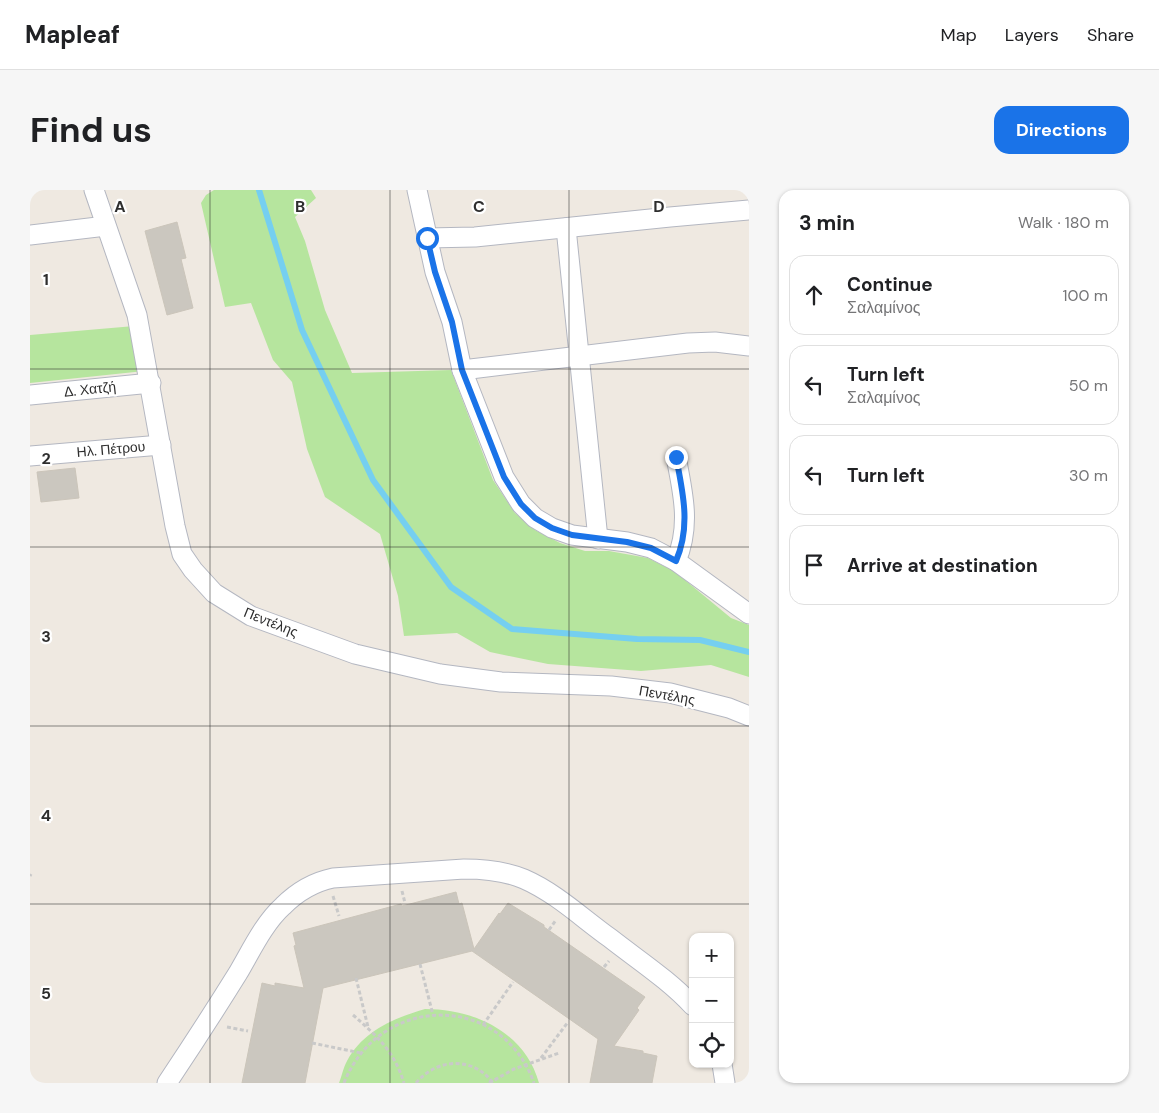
<!DOCTYPE html>
<html lang="en">
<head>
<meta charset="utf-8">
<style>
	body { margin:0; font-family:"DM Sans",sans-serif; background:#f6f6f6; color:#202124 }
	.controls { position:absolute; right:15px; bottom:15px; display:grid; overflow:hidden; border-radius:10px; box-shadow:0 1px 4px #0004 }
	.controls button { width:45px; height:45px; display:grid; place-items:center; padding:0; border:0; border-bottom:1px solid #e0e0e0; background:#fff; color:#202124; font:25px sans-serif }
	.stop { position:absolute; width:15px; height:15px; margin:-11px; border:4px solid #1a73e8; border-radius:50%; background:#fff }
	.stop.end { background:#1a73e8; border-color:#fff; box-shadow:0 1px 5px #0008 }
	.list { margin:0; padding:0; list-style:none }
	h2 { display:flex; justify-content:space-between; align-items:center; height:65px; margin:0; padding:0 20px; font-size:21px }
	h2 small { font-size:16px; font-weight:400; color:#757577 }
	.list li { display:grid; grid-template-columns:32px 1fr auto; gap:15px; align-items:center; box-sizing:border-box; height:80px; margin:0 10px 10px; padding:0 10px; border:1px solid #e0e0e0; border-radius:15px }
	.list b { display:block; font-size:19px; white-space:nowrap }
	.list p { margin:0; font-size:16px; white-space:nowrap; color:#757577 }
	.list em { font-size:16px; font-style:normal; color:#757577 }
	.icon { flex:none; width:28px; height:28px; fill:none; stroke:currentColor; stroke-width:2; stroke-linecap:round; stroke-linejoin:round }
	.map { position:relative; flex:none; width:719px; height:893px; overflow:hidden; border-radius:15px }
	header { display:flex; align-items:center; gap:30px; box-sizing:border-box; height:70px; padding:0 25px; background:#fff; border-bottom:1px solid #e0e0e0 }
	header strong { font-size:24px }
	nav { display:flex; gap:28px; margin-inline-start:auto; font-size:18px }
	.intro { display:flex; align-items:center; justify-content:space-between; box-sizing:border-box; height:120px; padding:0 30px }
	h1 { margin:0; font-size:35px }
	.button { padding:12px 22px; border-radius:15px; background:#1a73e8; color:#fff; font-size:18px; font-weight:700 }
	main { display:flex; gap:30px; padding:0 30px }
	aside { flex:1; background:#fff; border-radius:15px; box-shadow:0 1px 4px #0004 }
	.map>svg:first-child { display:block }
	.green { fill:#b6e59e }
	.lines { fill:none; stroke-linecap:round; stroke-linejoin:round }
	.stream { stroke:#75cff0; stroke-width:6 }
	.building { fill:#cbc7bf; stroke:#cbc5ba }
	.minor-casing { stroke:#b4b7c1; stroke-width:21 }
	.path { stroke:#c9c9c9; stroke-width:3; stroke-dasharray:4 2.5; stroke-linecap:butt }
	.minor { stroke:#fff; stroke-width:19 }
	.route { stroke:#1a73e8; stroke-width:6 }
	.grid { fill:none; stroke:#2e2e2e; stroke-width:1; stroke-opacity:0.55 }
	.labels { text-anchor:middle; stroke-width:4.5; stroke-linejoin:round; paint-order:stroke }
	.street-label { font-size:14px; fill:#2e2e2e; stroke:#fff }
	.grid-label { font-size:16px; text-anchor:middle; font-weight:bold; fill:#2e2e2e; stroke:#fff; stroke-width:4.5; stroke-linejoin:round; paint-order:stroke }
</style>
</head>
<body>
<header>
<strong>Mapleaf</strong>
<nav><a>Map</a><a>Layers</a><a>Share</a></nav>
</header>
<div class="intro"><h1>Find us</h1><a class="button">Directions</a></div>
<main>
<div class="map">
<svg width="719" height="893" viewBox="0 0 719 893">
	<rect width="100%" height="100%" fill="#efe9e1"/>
	<g class="green">
		<path d="M184 0H281L286 8 265 27 275 51 295 120 322 183 421 180 463 290 485 323 505 340 530 353 555 361H579L618 368 644 381 701 428 719 435V487L681 475 611 481 518 474 460 462 427 443 374 446 368 406 350 344 295 307 277 259 262 192 243 170 221 113 195 117 171 13 176 5Z"/>
		<path d="M116 135 124 180 0 193V145Z"/>
		<path d="M395 819C444 819 495 842 509 893H309C312 886 313 878 317 871 333 841 364 828 395 819Z"/>
	</g>
	<g class="lines">
		<path class="stream" d="M229 0 272 140 343 290 421 397 482 439 607 449 670 450 719 462"/>
	</g>
	<g class="building">
		<path d="M147 32 156 68 151 69 163 118 137 125 115 41Z"/>
		<path d="M45 278 49 308 11 312 7 282Z"/>
		<path d="M426 702 429 714 432 713 444 759 469 723 470 724 478 713 514 735V737L615 807 607 818 609 820 584 856 613 861V863L627 866 622 893H560L568 849 442 761 293 798 275 893H212L232 793 245 796V793L274 798 264 756 266 755 263 743 371 714 372 716Z"/>
	</g>
	<g class="lines">
		<defs>
			<g id="minor">
				<path d="M64 0 107 125 145 336 152 364 163 380 184 403 221 426 325 464 410 484 471 492 581 496 640 503 699 518 719 526"/>
				<path d="M387 0 405 82 422 132 432 180 474 287 491 314 505 328 522 338 542 345 597 352 621 358 646 371 719 424"/>
				<path d="M536 38 568 349"/>
				<path d="M0 45 76 36"/>
				<path d="M397 48 445 47 640 27 719 20"/>
				<path d="M432 180 658 153 685 152 719 156"/>
				<path d="M0 205 121 193"/>
				<path d="M0 266 131 255"/>
				<path d="M646 267C653 303 661 336 646 371"/>
				<path d="M692 874 695 893"/>
				<path d="M137 893C161 857 185 820 208 783 221 761 234 733 253 716 267 702 284 692 303 688L434 679C455 679 475 681 494 689 526 703 552 728 580 748 608 770 639 790 663 816"/>
			</g>
		</defs>
		<use href="#minor" class="minor-casing"/>
		<g class="path">
			<path d="M0 686 1 684"/>
			<path d="M372 701 375 713"/>
			<path d="M303 706 309 726"/>
			<path d="M519 740 526 730"/>
			<path d="M390 774 403 825"/>
			<path d="M574 777 579 771"/>
			<path d="M326 788 338 837"/>
			<path d="M323 825C348 847 364 861 374 893"/>
			<path d="M453 835 483 792"/>
			<path d="M197 837 218 841"/>
			<path d="M282 853 331 863"/>
			<path d="M511 868 538 832"/>
			<path d="M314 893C349 804 471 801 504 893"/>
			<path d="M386 893C407 868 443 866 463 893"/>
			<path d="M459 893 484 879 529 863"/>
		</g>
		<use href="#minor" class="minor"/>
	</g>
	<g class="lines">
		<path class="route" d="M397 48 405 82 422 132 432 180 474 287 491 314 505 328 522 338 542 345 597 352 621 358 646 371C661 336 653 303 646 267"/>
	</g>
	<path class="grid" d="M180 0V893M360 0V893M539 0V893M0 179H719M0 357H719M0 536H719M0 714H719"/>
	<g class="labels">
		<g class="street-label">
			<text transform="translate(60 199) rotate(-6)" y="5">Δ. Χατζή</text>
			<text transform="translate(81 259) rotate(-5)" y="5">Ηλ. Πέτρου</text>
			<text transform="translate(241 432) rotate(22)" y="5">Πεντέλης</text>
			<text transform="translate(637 505) rotate(10)" y="5">Πεντέλης</text>
		</g>
	</g>
	<g class="grid-label">
		<text x="90" y="22">A</text>
		<text x="270" y="22">B</text>
		<text x="449" y="22">C</text>
		<text x="629" y="22">D</text>
		<text x="16" y="95">1</text>
		<text x="16" y="274">2</text>
		<text x="16" y="452">3</text>
		<text x="16" y="631">4</text>
		<text x="16" y="809">5</text>
	</g>
</svg>
<div class="controls">
<button>+</button>
<button>−</button>
<button><svg class="icon" aria-label="locate" viewBox="0 0 24 24"><circle cx="12" cy="12" r="6"/><path d="M12 2v4M12 18v4M2 12h4M18 12h4"/></svg></button>
</div>
<div class="stop" style="left:397px;top:48px"></div>
<div class="stop end" style="left:646px;top:267px"></div>
</div>
<aside>
<h2>3 min<small>Walk · 180 m</small></h2>
<ul class="list">
<li><svg class="icon" aria-label="ahead" viewBox="0 0 24 24"><path d="M12 20V5M6 11l6-6 6 6"/></svg><div><b>Continue</b><p>Σαλαμίνος</p></div><em>100 m</em></li>
<li><svg class="icon" aria-label="left" viewBox="0 0 24 24"><path d="M17 20v-9H6M10 6l-5 5 5 5"/></svg><div><b>Turn left</b><p>Σαλαμίνος</p></div><em>50 m</em></li>
<li><svg class="icon" aria-label="left" viewBox="0 0 24 24"><path d="M17 20v-9H6M10 6l-5 5 5 5"/></svg><div><b>Turn left</b></div><em>30 m</em></li>
<li><svg class="icon" aria-label="arrive" viewBox="0 0 24 24"><path d="M6 21V4h12l-3 4 3 4H6"/></svg><div><b>Arrive at destination</b></div></li>
</ul>
</aside>
</main>
</body>
</html>
